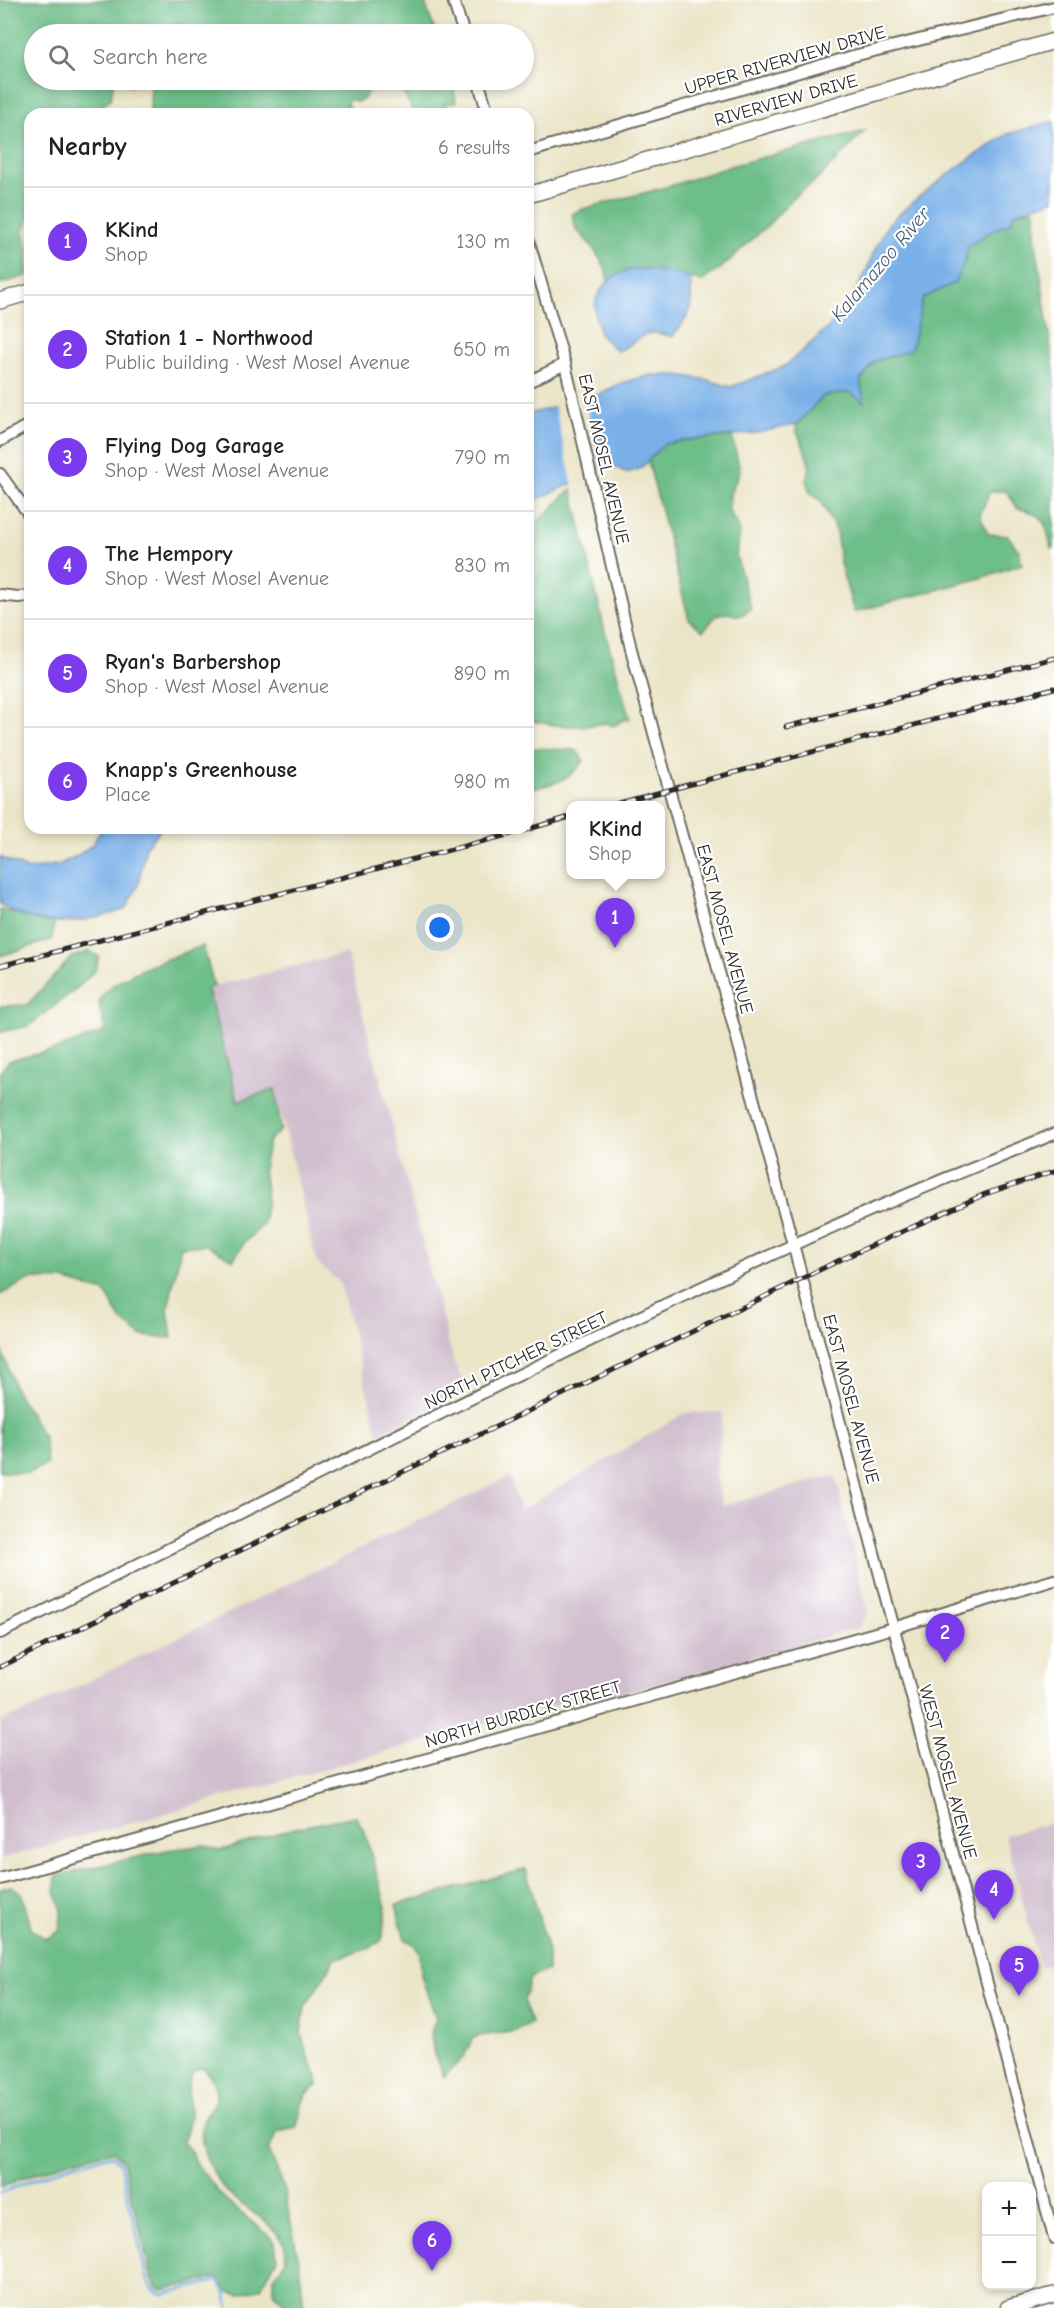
<!DOCTYPE html>
<html lang="en">
<head>
<meta charset="utf-8">
<style>
	body { margin:0; font-family:"Comic Neue",sans-serif; background:#f6f6f6; color:#222 }
	.controls { position:absolute; right:18px; bottom:18px; display:grid; overflow:hidden; border-radius:12px; box-shadow:0 3px 9px #0003 }
	.controls button { width:54px; height:54px; display:grid; place-items:center; padding:0; border:0; border-bottom:2px solid #e0e0e0; background:#fff; color:#222; font:30px sans-serif }
	.you { position:absolute; left:440px; top:928px; width:21px; height:21px; margin:-15px; border:4px solid #fff; border-radius:50%; background:#1a73e8; box-shadow:0 0 0 9px #1a73e833 }
	.badge { display:grid; place-items:center; width:39px; height:39px; border-radius:50%; background:#7c3aed; color:#fff; font-size:20px; font-weight:700 }
	.pin { position:absolute; translate:-50% -50px; filter:drop-shadow(0 2px 3px #0008) }
	.pin::after { content:''; position:absolute; top:32px; width:21px; height:18px; background:inherit; clip-path:polygon(0 0,100% 0,50% 100%) }
	.popup { position:absolute; left:566px; top:801px; width:99px; height:78px; box-sizing:border-box; display:grid; place-content:center; border-radius:12px; background:#fff; filter:drop-shadow(0 2px 4px #0005); font-size:20px; white-space:nowrap; color:#767676 }
	.popup b { font-size:22px; color:#222 }
	.popup::after { content:''; position:absolute; left:50%; top:100%; margin-left:-12px; border:12px solid transparent; border-top-color:#fff }
	.list { margin:0; padding:0; list-style:none }
	h2 { display:flex; justify-content:space-between; align-items:center; height:78px; margin:0; padding:0 24px; font-size:26px }
	h2 small { font-size:20px; font-weight:400; color:#767676 }
	.list li { display:grid; grid-template-columns:39px 1fr auto; gap:18px; align-items:center; box-sizing:border-box; height:108px; padding:0 24px; border-top:2px solid #e0e0e0 }
	.list b { display:block; font-size:22px; white-space:nowrap }
	.list p { margin:0; font-size:20px; white-space:nowrap; color:#767676 }
	.list em { font-size:20px; font-style:normal; color:#767676 }
	.icon { flex:none; width:33px; height:33px; fill:none; stroke:currentColor; stroke-width:2; stroke-linecap:round; stroke-linejoin:round }
	.map { position:relative; flex:none; width:1054px; height:2308px; overflow:hidden }
	.search { position:absolute; background:#fff; box-shadow:0 3px 9px #0003; left:24px; top:24px; width:510px; height:66px; display:flex; align-items:center; gap:15px; box-sizing:border-box; padding:0 21px; border-radius:33px; color:#767676; font-size:22px }
	.panel { position:absolute; background:#fff; box-shadow:0 3px 9px #0003; left:24px; top:108px; width:510px; height:726px; border-radius:18px }
	.map>svg:first-child { display:block }
	.industrial { fill:#d0bdcd }
	.forest { fill:#6ebe8a; stroke:#4c745a; stroke-width:1.5 }
	.water { fill:#79b0e8; stroke:#526e8a; stroke-width:1.5 }
	.pier { fill:#ebe5c8 }
	.lines { fill:none; stroke-linecap:round; stroke-linejoin:round }
	.stream { stroke:#79b0e8; stroke-width:3 }
	.street-casing { stroke:#6e6c62; stroke-width:14 }
	.secondary-casing { stroke:#6e6c62; stroke-width:18 }
	.street { stroke:#fff; stroke-width:10 }
	.secondary { stroke:#fff; stroke-width:15 }
	.rail-casing { stroke:#2b2b2b; stroke-width:5 }
	.rail { stroke:#fff; stroke-width:3; stroke-dasharray:9; stroke-linecap:butt }
	.labels { text-anchor:middle; stroke-width:4.5; stroke-linejoin:round; paint-order:stroke }
	.street-label { font-size:18px; fill:#2b2b2b; stroke:#fff }
	.water-label { font-size:20px; font-style:italic; fill:#4a6077; stroke:#fff }
</style>
</head>
<body>
<div class="map">
<svg width="1054" height="2308" viewBox="0 0 1054 2308">
	<rect width="100%" height="100%" fill="#fff"/>
	<filter id="ink" filterUnits="userSpaceOnUse"><feTurbulence type="fractalNoise" baseFrequency=".0167" numOctaves="2"/><feDisplacementMap in="SourceGraphic" scale="12" xChannelSelector="R" yChannelSelector="G"/><feConvolveMatrix kernelMatrix="1 2 1 2 8 2 1 2 1" color-interpolation-filters="sRGB"/></filter>
	<filter id="wash" filterUnits="userSpaceOnUse"><feTurbulence type="fractalNoise" baseFrequency=".008" numOctaves="4" result="noise"/><feDisplacementMap in="SourceGraphic" scale="24" xChannelSelector="R" yChannelSelector="G"/><feGaussianBlur stdDeviation="1.35" result="paint"/><feColorMatrix in="noise" values="0 0 0 0 0 0 0 0 0 0 0 0 0 0 0 0 0 1.4 0 .05"/><feComposite in="paint" operator="in"/></filter>
	<g filter="url(#wash)">
		<rect width="100%" height="100%" fill="#ebe5c8"/>
		<g class="industrial">
			<path d="M347 953 454 1363 467 1390 378 1434 340 1283 317 1263 275 1090 238 1101 207 988Z"/>
			<path d="M723 1412 716 1475 722 1506 835 1475 868 1612 859 1628 612 1696 602 1692 0 1859V1721L25 1712 510 1476 520 1511 685 1413Z"/>
			<path d="M1054 1822V1963L1040 1967 1005 1835Z"/>
		</g>
		<g class="forest">
			<path d="M0 0H424L436 34H34V80H114L111 98 95 114H30V216L24 230 28 250 27 276 0 284Z"/>
			<path d="M129 80H452L456 102 445 104 446 111 449 114H415L404 94 393 84 379 90 371 85 364 99 357 102 350 99 346 104 358 114H153L150 108 151 85 140 84 129 86Z"/>
			<path d="M865 131 817 180 794 197 768 225 721 268 701 282 678 274 628 270 608 281 605 267 591 245 576 229 572 214 583 209 670 186 734 165Z"/>
			<path d="M1030 209 1035 210V235L1054 370V548L1051 549C1046 523 1045 514 1017 508L1007 491H990L980 515 988 534 1007 535 1019 551 1022 564 977 579 854 612 840 563 836 530 819 499 810 494 806 479 810 468 804 448 796 430 797 424 822 396 850 392 863 401 860 381 875 361 911 350 923 298 954 283 966 257 967 246 994 229 1011 223 1014 213Z"/>
			<path d="M732 436 740 471 730 494 729 511 740 531 736 556 751 609 740 616 728 613 718 614 703 631 689 619 648 461 664 444 686 440Z"/>
			<path d="M572 489 604 628 630 720 625 719 613 726 607 723C580 728 555 727 528 720V528C546 518 556 501 572 489Z"/>
			<path d="M528 748 576 750 584 761C569 781 553 785 528 789Z"/>
			<path d="M0 909 54 923 52 940 0 956Z"/>
			<path d="M203 946 214 986 207 988 238 1101 275 1089 281 1130 269 1140 263 1168 267 1200 263 1225 245 1242 233 1260 207 1245 181 1247 168 1309 172 1338 141 1336 121 1320 105 1292 63 1280 30 1279 0 1295V1072L9 1061 57 1049 104 1032C106 1020 97 1012 100 1000 106 978 181 954 203 946Z"/>
			<path d="M90 951 99 957 96 969 77 988 29 1026 0 1032V1006L27 1005 72 957Z"/>
			<path d="M0 1344 15 1389 44 1437 47 1464 29 1473 0 1472Z"/>
			<path d="M355 1816 365 1832 386 1907 382 1940 370 1948 335 1959 305 2007 301 2033 307 2055 316 2073 318 2085C299 2096 303 2109 296 2128L277 2132 269 2150 283 2185 299 2261 304 2308H288L273 2292V2278C315 2237 242 2213 222 2186 208 2166 195 2141 205 2117 208 2111 215 2103 216 2097 217 2086 210 2076 204 2068L194 2070C184 2088 190 2095 190 2114 190 2123 185 2134 183 2143 191 2149 191 2153 196 2162 201 2171 209 2180 215 2188 233 2210 256 2223 275 2241L277 2259 261 2288 242 2294 228 2292 218 2277 163 2290 157 2288 152 2279 123 2161 113 2151 69 2161 0 2187V1889L11 1886 22 1895 32 1930 46 1939 59 1931 62 1910 55 1891 56 1876 167 1850 205 1845 219 1851 295 1828Z"/>
			<path d="M526 1869 548 1951V1970L530 1978 524 2000 531 2023C516 2036 492 2031 473 2038L464 2056 444 2077 434 2054 431 2033 436 2018 421 1976 420 1954 414 1944 405 1939 396 1905Z"/>
		</g>
		<g class="water">
			<path d="M1054 121V200L1014 213 1011 223 994 229 968 246 966 257 954 283 923 298 911 350 875 361 860 381 864 402 850 392 823 396 797 424 757 433 686 440 664 444 641 468 627 473 611 465 528 504V414L594 397 621 383 651 375H678L708 380 731 387 785 366 831 325 848 304 866 272 873 253 889 223 921 195 962 164 1008 134Z"/>
			<path d="M648 269 678 274 690 278C693 310 692 312 672 337 637 325 642 343 617 351L599 334C600 326 596 322 595 315 592 295 609 274 629 270 635 269 642 269 648 269Z"/>
			<path d="M102 828H162L146 846 138 886 126 909C81 924 43 931 0 904V857L29 870 60 864 77 856 93 844Z"/>
		</g>
		<path class="pier" d="M584 397 602 473 573 486 554 404Z"/>
		<g class="lines">
			<path class="stream" d="M0 2193 70 2165 112 2155 120 2163 148 2281 155 2291 164 2294 218 2280 226 2294 229 2308"/>
		</g>
	</g>
	<g filter="url(#ink)">
		<g class="lines">
			<defs>
				<g id="street">
					<path d="M453 0 464 34"/>
					<path d="M478 80 488 114"/>
					<path d="M528 152 853 56 1054 7"/>
					<path d="M528 239 565 364 631 649 793 1244 1054 2238"/>
					<path d="M528 382 565 364"/>
					<path d="M0 441 30 424"/>
					<path d="M0 474 30 516"/>
					<path d="M0 595 18 597 30 596"/>
					<path d="M0 1633C264 1502 527 1367 795 1244 880 1204 967 1170 1054 1134"/>
					<path d="M0 1879 893 1628 1054 1580"/>
				</g>
				<g id="secondary">
					<path d="M528 195 1054 41"/>
					<path d="M0 301 30 292"/>
					<path d="M1008 2308 1054 2295"/>
				</g>
			</defs>
			<use href="#street" class="street-casing"/>
			<use href="#secondary" class="secondary-casing"/>
			<use href="#street" class="street"/>
			<use href="#secondary" class="secondary"/>
			<defs>
				<g id="rail">
					<path d="M786 727 1054 658"/>
					<path d="M608 806 1054 688"/>
					<path d="M0 966 511 834 570 817"/>
					<path d="M0 1667 842 1259 985 1194 1054 1171"/>
				</g>
			</defs>
			<use href="#rail" class="rail-casing"/>
			<use href="#rail" class="rail"/>
		</g>
	</g>
	<g class="labels">
		<g class="street-label">
			<text transform="translate(785 60) rotate(-16)" y="6">UPPER RIVERVIEW DRIVE</text>
			<text transform="translate(786 100) rotate(-16)" y="6">RIVERVIEW DRIVE</text>
			<text transform="translate(604 459) rotate(77)" y="6">EAST MOSEL AVENUE</text>
			<text transform="translate(725 929) rotate(75)" y="6">EAST MOSEL AVENUE</text>
			<text transform="translate(516 1360) rotate(-26)" y="6">NORTH PITCHER STREET</text>
			<text transform="translate(851 1399) rotate(75)" y="6">EAST MOSEL AVENUE</text>
			<text transform="translate(523 1714) rotate(-16)" y="6">NORTH BURDICK STREET</text>
			<text transform="translate(948 1772) rotate(75)" y="6">WEST MOSEL AVENUE</text>
		</g>
		<g class="water-label">
			<text transform="translate(880 264) rotate(-50)" y="7">Kalamazoo River</text>
		</g>
	</g>
</svg>
<div class="controls">
<button>+</button>
<button>−</button>
</div>
<div class="you"></div>
<div class="pin badge" style="left:615px;top:948px">1</div>
<div class="popup"><b>KKind</b>Shop</div>
<div class="pin badge" style="left:945px;top:1663px">2</div>
<div class="pin badge" style="left:921px;top:1892px">3</div>
<div class="pin badge" style="left:994px;top:1920px">4</div>
<div class="pin badge" style="left:1019px;top:1996px">5</div>
<div class="pin badge" style="left:432px;top:2271px">6</div>
<div class="search"><svg class="icon" aria-label="search" viewBox="0 0 24 24"><circle cx="10" cy="10" r="6"/><path d="M15 15l6 6"/></svg>Search here</div>
<section class="panel">
<h2>Nearby<small>6 results</small></h2>
<ul class="list">
<li><span class="badge">1</span><div><b>KKind</b><p>Shop</p></div><em>130 m</em></li>
<li><span class="badge">2</span><div><b>Station 1 - Northwood</b><p>Public building · West Mosel Avenue</p></div><em>650 m</em></li>
<li><span class="badge">3</span><div><b>Flying Dog Garage</b><p>Shop · West Mosel Avenue</p></div><em>790 m</em></li>
<li><span class="badge">4</span><div><b>The Hempory</b><p>Shop · West Mosel Avenue</p></div><em>830 m</em></li>
<li><span class="badge">5</span><div><b>Ryan's Barbershop</b><p>Shop · West Mosel Avenue</p></div><em>890 m</em></li>
<li><span class="badge">6</span><div><b>Knapp's Greenhouse</b><p>Place</p></div><em>980 m</em></li>
</ul>
</section>
</div>
</body>
</html>
